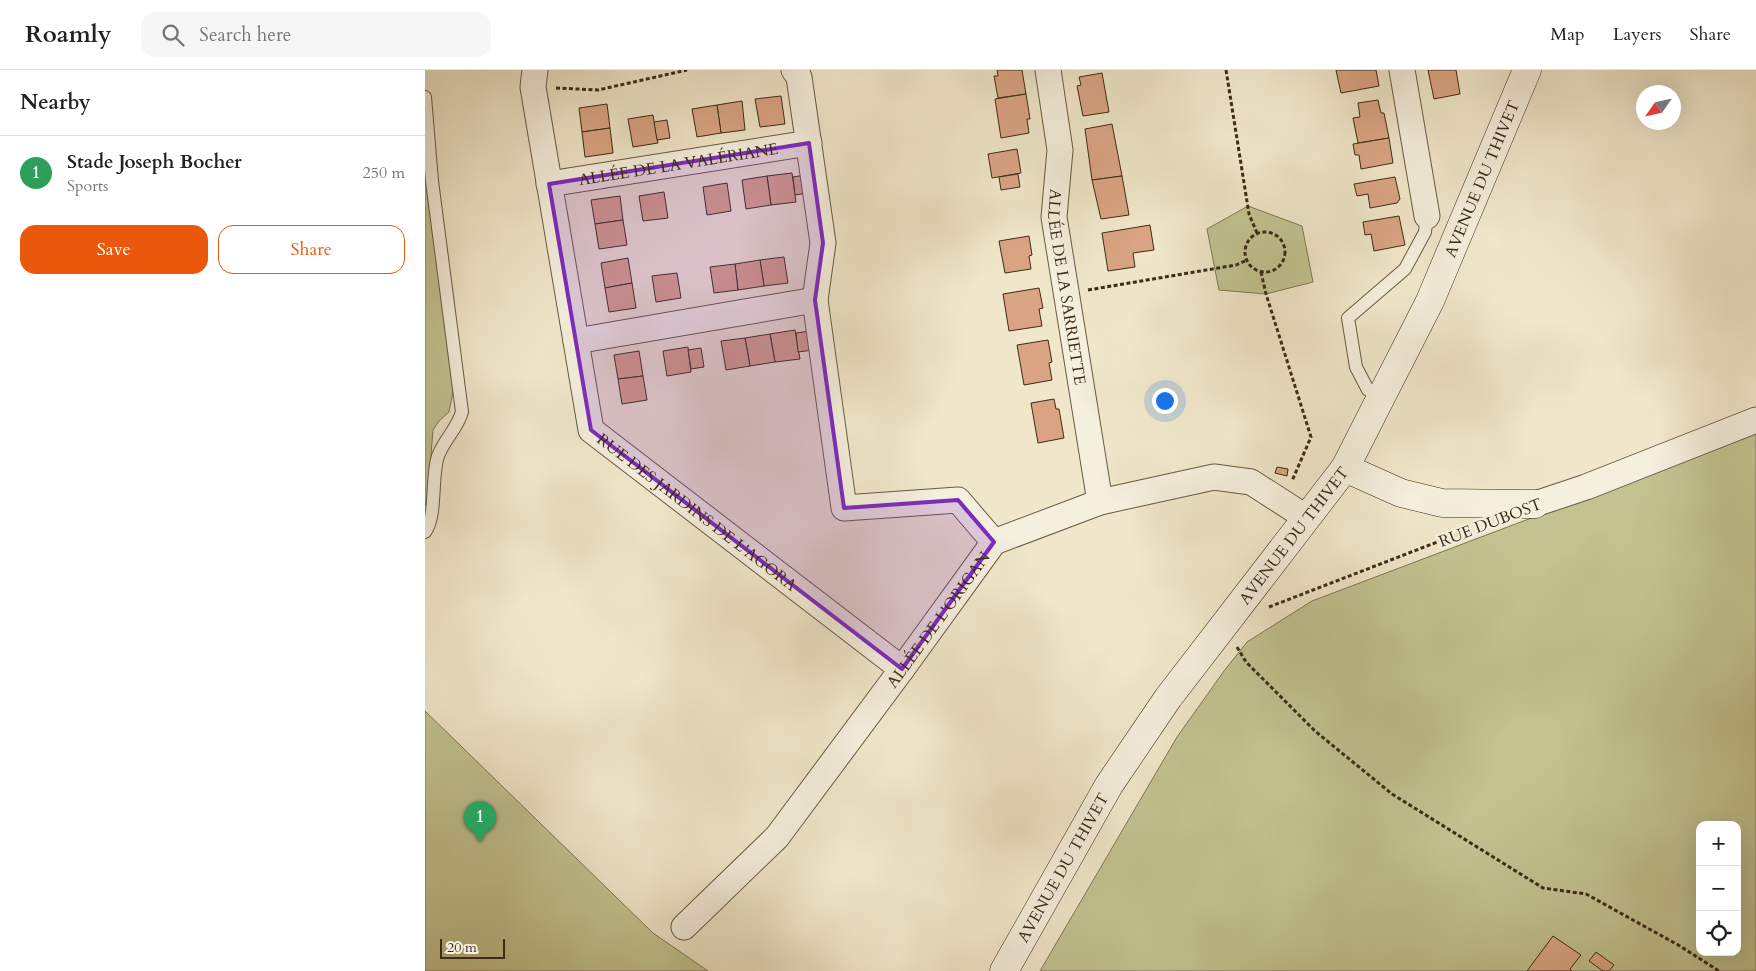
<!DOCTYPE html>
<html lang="en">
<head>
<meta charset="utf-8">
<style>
	body { margin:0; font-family:Cardo,serif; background:#f6f6f6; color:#202124 }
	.controls { position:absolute; right:15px; bottom:15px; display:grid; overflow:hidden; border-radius:10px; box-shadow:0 5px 20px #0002 }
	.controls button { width:45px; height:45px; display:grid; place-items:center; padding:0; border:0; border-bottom:1px solid #e0e0e0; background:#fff; color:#202124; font:25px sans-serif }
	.compass { position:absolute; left:1211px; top:15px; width:45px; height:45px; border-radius:50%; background:#fff; box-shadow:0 5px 20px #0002; rotate:236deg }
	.scale { position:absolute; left:15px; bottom:12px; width:65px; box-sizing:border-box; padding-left:5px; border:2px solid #3b2b17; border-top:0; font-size:14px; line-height:18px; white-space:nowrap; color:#3b2b17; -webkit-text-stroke:4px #f5efdd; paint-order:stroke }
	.you { position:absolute; left:739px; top:330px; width:18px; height:18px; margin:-12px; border:4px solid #fff; border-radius:50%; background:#1a73e8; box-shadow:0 0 0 8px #1a73e833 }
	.badge { display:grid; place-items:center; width:32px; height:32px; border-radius:50%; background:#ea580c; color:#fff; font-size:16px; font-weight:700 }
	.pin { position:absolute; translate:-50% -41px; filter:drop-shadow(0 1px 2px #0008) }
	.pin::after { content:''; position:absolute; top:26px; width:18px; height:15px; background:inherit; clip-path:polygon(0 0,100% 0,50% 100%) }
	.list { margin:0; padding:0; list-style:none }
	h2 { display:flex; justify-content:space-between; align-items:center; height:65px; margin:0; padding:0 20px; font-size:21px }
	h2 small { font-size:16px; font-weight:400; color:#757577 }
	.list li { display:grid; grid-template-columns:32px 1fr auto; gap:15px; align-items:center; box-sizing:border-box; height:75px; padding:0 20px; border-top:1px solid #e0e0e0 }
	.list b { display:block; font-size:19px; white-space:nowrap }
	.list p { margin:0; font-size:16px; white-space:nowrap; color:#757577 }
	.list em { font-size:16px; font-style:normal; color:#757577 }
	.actions { display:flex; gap:10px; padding:15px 20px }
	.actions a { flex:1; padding:11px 0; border:1px solid #ea580c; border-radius:15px; text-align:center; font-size:18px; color:#ea580c }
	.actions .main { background:#ea580c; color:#fff }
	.icon { flex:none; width:28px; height:28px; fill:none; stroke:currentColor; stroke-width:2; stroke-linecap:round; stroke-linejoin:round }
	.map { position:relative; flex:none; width:1331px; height:901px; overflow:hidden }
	header { display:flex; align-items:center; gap:30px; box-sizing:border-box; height:70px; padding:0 25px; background:#fff; border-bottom:1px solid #e0e0e0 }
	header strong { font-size:24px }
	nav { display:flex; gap:28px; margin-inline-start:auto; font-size:18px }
	.search { width:350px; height:45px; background:#f6f6f6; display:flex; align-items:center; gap:12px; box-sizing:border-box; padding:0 18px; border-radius:15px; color:#757577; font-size:19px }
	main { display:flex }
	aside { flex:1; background:#fff }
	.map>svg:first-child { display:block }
	.green { fill:#c2c391; stroke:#7e7754; fill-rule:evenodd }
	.building { fill:#daa483; stroke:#3b2b17 }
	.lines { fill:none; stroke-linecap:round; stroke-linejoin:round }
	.lane-casing { stroke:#685a44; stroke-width:14 }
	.street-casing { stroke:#685a44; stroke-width:27 }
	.secondary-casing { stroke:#3b2b17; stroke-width:29 }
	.path { stroke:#3b2b17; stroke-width:3; stroke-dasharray:4 2.5; stroke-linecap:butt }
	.lane { stroke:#f5efdd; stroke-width:12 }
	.street { stroke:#f5efdd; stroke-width:25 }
	.secondary { stroke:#f5efdd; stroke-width:28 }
	.marked { fill:#7b2cbf; fill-opacity:0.2; stroke:#7b2cbf; stroke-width:4; stroke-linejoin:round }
	.labels { text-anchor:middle; stroke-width:5; stroke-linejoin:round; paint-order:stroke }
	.street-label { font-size:16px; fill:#3b2b17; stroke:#f5efdd }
</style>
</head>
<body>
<header>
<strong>Roamly</strong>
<div class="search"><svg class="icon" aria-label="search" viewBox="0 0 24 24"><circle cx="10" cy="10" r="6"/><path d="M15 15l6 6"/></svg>Search here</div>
<nav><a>Map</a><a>Layers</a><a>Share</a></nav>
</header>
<main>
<aside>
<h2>Nearby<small></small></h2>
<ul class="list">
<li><span class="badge" style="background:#2e9e5b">1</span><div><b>Stade Joseph Bocher</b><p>Sports</p></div><em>250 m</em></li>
</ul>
<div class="actions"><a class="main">Save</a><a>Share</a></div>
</aside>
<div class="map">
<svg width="1331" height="901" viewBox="0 0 1331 901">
	<rect width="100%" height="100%" fill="#f0e7ca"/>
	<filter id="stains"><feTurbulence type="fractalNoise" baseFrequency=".004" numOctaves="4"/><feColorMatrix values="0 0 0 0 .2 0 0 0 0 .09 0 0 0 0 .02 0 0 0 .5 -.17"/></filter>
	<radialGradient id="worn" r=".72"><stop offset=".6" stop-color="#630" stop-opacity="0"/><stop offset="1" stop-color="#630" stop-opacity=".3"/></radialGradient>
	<g class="green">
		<path d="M0 105 28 311V322L24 342 14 351 8 360 3 423 0 436Z"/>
		<path d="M823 136 877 156 888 212 841 224 794 220 782 159Z"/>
		<path d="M1331 363V901H615L752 667 799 601 822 572 887 531ZM1275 755H1312V882H1275Z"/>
		<path d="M0 641 228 863 283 901H0Z"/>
	</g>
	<g class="building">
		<path d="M572 0H597L601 24 573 28 569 6H573Z"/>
		<path d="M911 0H951L954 16 916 23Z"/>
		<path d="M1003 0H1031L1035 24 1009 29Z"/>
		<path d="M677 3 684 42 658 46 652 16 656 15 654 7Z"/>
		<path d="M601 24 605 49H602L604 63 576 68 570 29Z"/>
		<path d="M356 26 360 54 335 57 330 29Z"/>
		<path d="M953 30 956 43H959L964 68 933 73 928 48 935 47 933 33Z"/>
		<path d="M317 31 320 60 296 63 292 35Z"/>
		<path d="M182 34 185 58 157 62 154 38Z"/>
		<path d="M292 35 296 63 272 67 267 39Z"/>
		<path d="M228 45 233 73 208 77 203 49Z"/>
		<path d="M242 50 245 68 232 70 229 52Z"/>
		<path d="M687 54 697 106 667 110 660 59Z"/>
		<path d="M185 58 188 83 160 87 157 62Z"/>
		<path d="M964 68 968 93 936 99 934 85H930L928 74Z"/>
		<path d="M592 79 596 103 567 108 563 84Z"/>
		<path d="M367 103 371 132 346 135 342 106Z"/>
		<path d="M593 104 595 117 576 120 574 107Z"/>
		<path d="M380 105 383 123 370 125 368 107Z"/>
		<path d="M342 106 346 135 321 139 317 110Z"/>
		<path d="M697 106 704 145 676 149 667 110Z"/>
		<path d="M970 107 975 129 972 133 945 138 943 124 932 126 929 114Z"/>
		<path d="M302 113 306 141 282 145 278 117Z"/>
		<path d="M239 122 243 148 218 151 214 126Z"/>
		<path d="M195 126 198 150 170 154 166 130Z"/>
		<path d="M974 146 980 175 949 181 946 164 940 165 938 152Z"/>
		<path d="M198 150 202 175 174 179 170 154Z"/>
		<path d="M725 155 729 180 708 183 710 197 683 201 677 163Z"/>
		<path d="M604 166 607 185 604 186 606 199 580 203 574 171Z"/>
		<path d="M359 187 363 213 339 216 335 190Z"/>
		<path d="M203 188 207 213 180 218 176 193Z"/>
		<path d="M335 190 339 216 313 220 310 194Z"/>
		<path d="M310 194 313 220 289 223 285 197Z"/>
		<path d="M252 203 256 228 231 232 227 206Z"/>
		<path d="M207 213 211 238 184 242 180 218Z"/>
		<path d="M614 218 618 238 614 239 617 256 584 261 578 224Z"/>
		<path d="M370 260 375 289 350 292 345 264Z"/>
		<path d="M385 261 388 280 373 282 371 263Z"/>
		<path d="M345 264 350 292 325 296 320 268Z"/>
		<path d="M320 268 325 296 301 300 296 271Z"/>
		<path d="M623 270 627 292 624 293 627 310 599 315 592 275Z"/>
		<path d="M263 277 266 302 242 306 238 281Z"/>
		<path d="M276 278 279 297 266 299 263 280Z"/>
		<path d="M214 281 218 306 193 309 189 285Z"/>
		<path d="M218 306 222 330 197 334 193 309Z"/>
		<path d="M629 329 631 339H634L639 368 613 373 606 333Z"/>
		<path d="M852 397 863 399 862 406 850 403Z"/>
		<path d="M1128 866 1156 885 1145 899 1147 901H1102Z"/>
		<path d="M1171 882 1189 895 1184 901H1178L1164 891Z"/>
	</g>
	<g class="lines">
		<defs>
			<g id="lane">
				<path d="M0 27 7 111 37 342C32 359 19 370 13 386 6 407 12 446 0 462"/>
				<path d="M943 320 931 297 923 248 980 199 1000 162 1002 146"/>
			</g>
			<g id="street">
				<path id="s1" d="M110 0 108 17 166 360 477 599"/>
				<path d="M369 0 374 7 398 173 390 230 419 438 533 430 569 472"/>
				<path id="s2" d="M623 0 635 80 629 147 675 432"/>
				<path d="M977 0 1002 146"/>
				<path id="s3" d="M124 114 384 73"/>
				<path d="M151 271 390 230"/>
				<path d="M1110 434 1161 417 1331 350"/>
				<path id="s4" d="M259 857 352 767 477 599 569 472 675 432 789 407 826 412 882 448"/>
			</g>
			<g id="secondary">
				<path d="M920 398 976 423 1017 433 1110 434"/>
				<path id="s5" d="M579 901 684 715 743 628 920 398 1005 231 1102 0"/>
			</g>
		</defs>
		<use href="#lane" class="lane-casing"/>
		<use href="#street" class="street-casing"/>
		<use href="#secondary" class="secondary-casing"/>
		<g class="path">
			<path d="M801 0 824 144 832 163"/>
			<path d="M131 18 173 20 262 0"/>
			<circle cx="840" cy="182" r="20"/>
			<path d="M836 202 841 224 886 367 867 411"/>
			<path d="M663 220 811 195 822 190"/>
			<path d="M844 537 1046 459"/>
			<path d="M812 577 821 592 890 661 967 724 1118 818 1161 824 1255 876 1294 901"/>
		</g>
		<use href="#lane" class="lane"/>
		<use href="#street" class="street"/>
		<use href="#secondary" class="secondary"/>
	</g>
	<path class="marked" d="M384 73 398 173 390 230 419 438 533 430 569 472 477 599 166 360 124 114Z"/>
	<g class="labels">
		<g class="street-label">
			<text dy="6" stroke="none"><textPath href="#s3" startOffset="131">ALLÉE DE LA VALÉRIANE</textPath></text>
			<text dy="6" stroke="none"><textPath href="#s5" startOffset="929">AVENUE DU THIVET</textPath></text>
			<text dy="6" stroke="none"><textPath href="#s2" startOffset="219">ALLÉE DE LA SARRIETTE</textPath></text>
			<text dy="6" stroke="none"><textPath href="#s1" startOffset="499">RUE DES JARDINS DE L'AGORA</textPath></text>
			<text transform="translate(1065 452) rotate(-21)" y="6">RUE DUBOST</text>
			<text dy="6" stroke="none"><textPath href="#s5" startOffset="524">AVENUE DU THIVET</textPath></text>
			<text dy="6" stroke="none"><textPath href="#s4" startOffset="400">ALLÉE DE L'ORIGAN</textPath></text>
			<text dy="6" stroke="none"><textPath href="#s5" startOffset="119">AVENUE DU THIVET</textPath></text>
		</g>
	</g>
	<rect width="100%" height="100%" filter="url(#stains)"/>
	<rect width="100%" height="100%" fill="url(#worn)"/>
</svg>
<div class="controls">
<button>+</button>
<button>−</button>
<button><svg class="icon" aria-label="locate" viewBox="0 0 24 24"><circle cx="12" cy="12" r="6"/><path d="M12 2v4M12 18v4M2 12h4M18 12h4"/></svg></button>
</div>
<svg class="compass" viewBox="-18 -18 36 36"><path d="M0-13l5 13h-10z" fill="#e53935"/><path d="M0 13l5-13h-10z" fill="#757577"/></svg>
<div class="scale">20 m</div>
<div class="you"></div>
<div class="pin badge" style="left:55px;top:772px;background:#2e9e5b">1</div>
</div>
</main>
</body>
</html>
